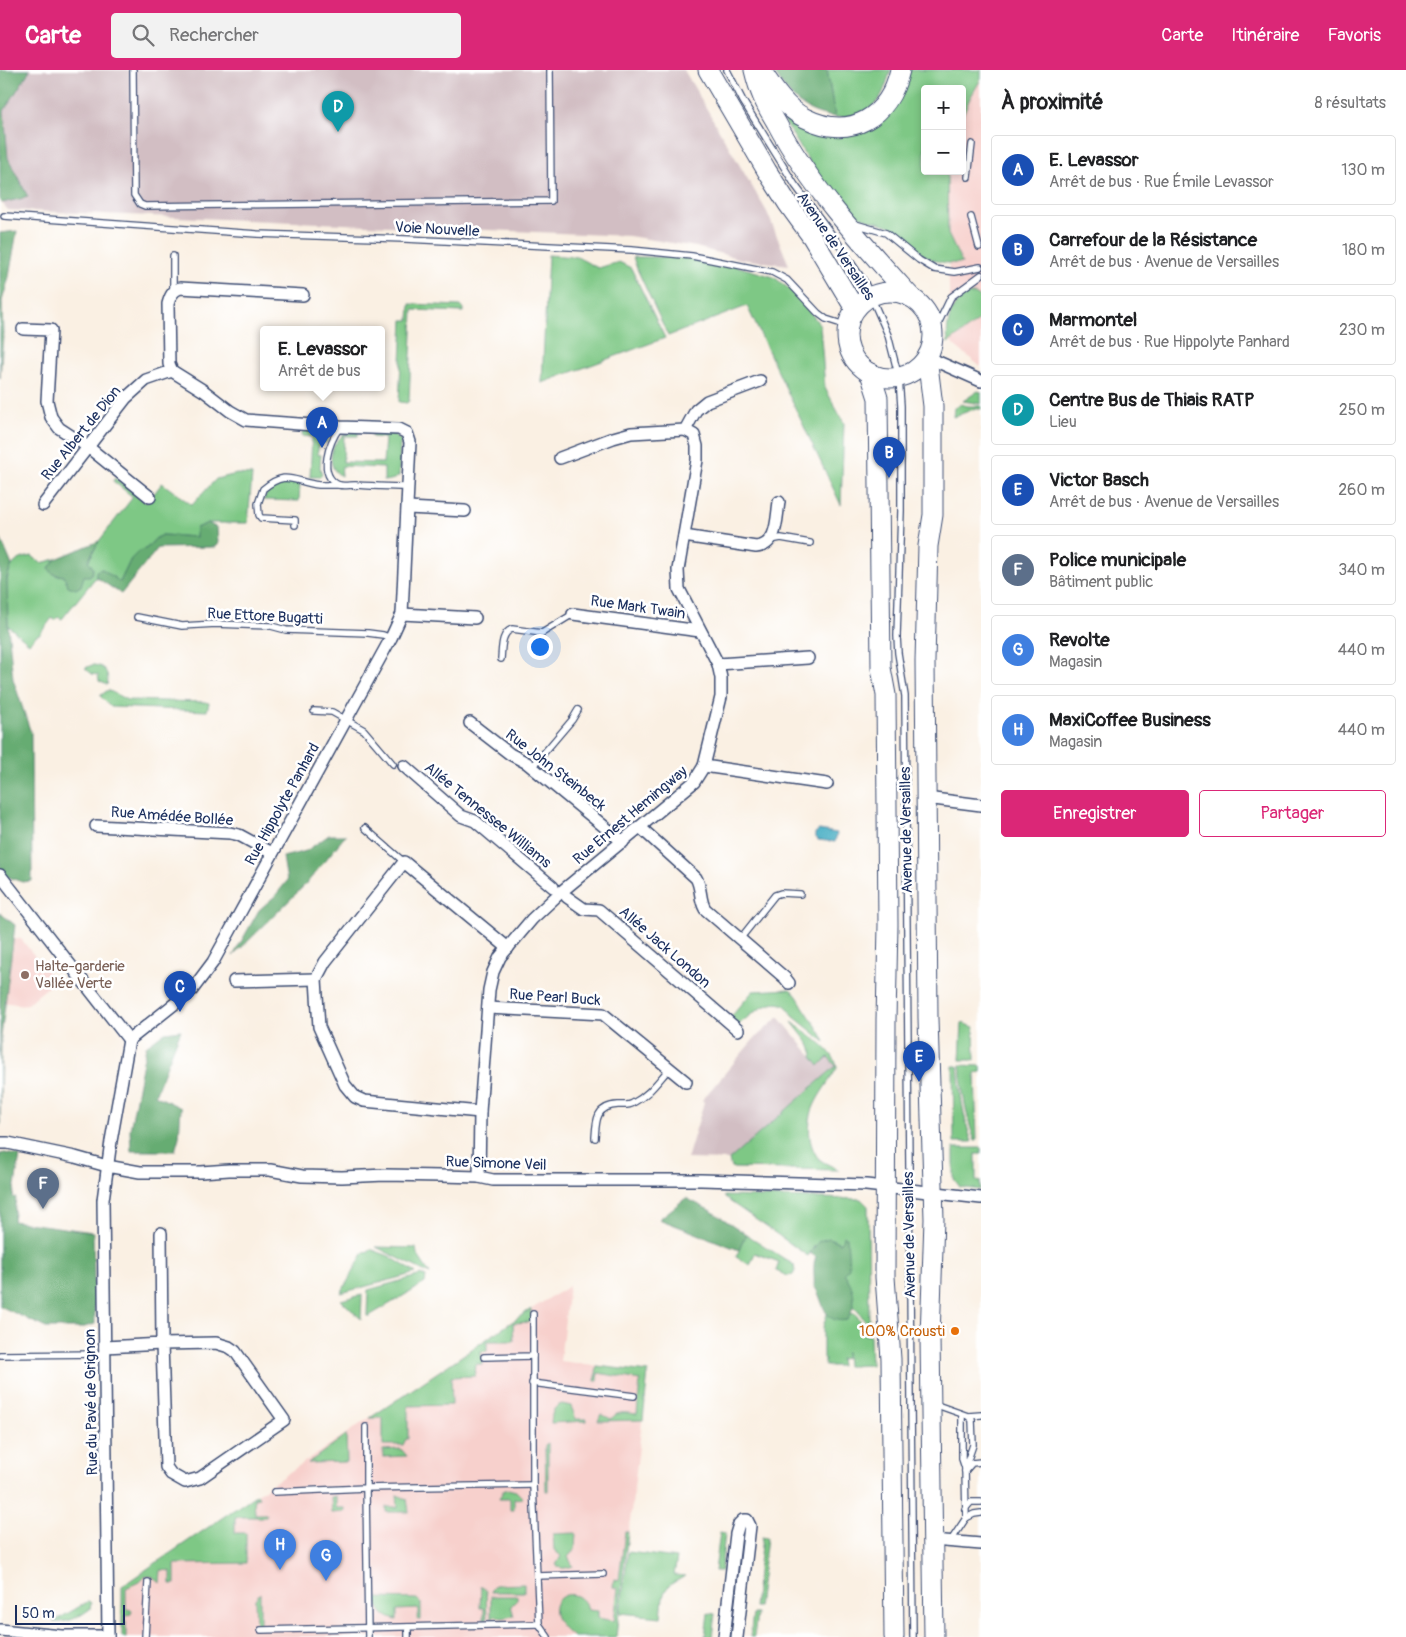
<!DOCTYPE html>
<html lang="fr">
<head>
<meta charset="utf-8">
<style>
	body { margin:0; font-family:Pangolin,sans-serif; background:#f2f2f2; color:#202124 }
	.controls { position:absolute; right:15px; top:15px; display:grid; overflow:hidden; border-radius:5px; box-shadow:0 2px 8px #0003 }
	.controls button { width:45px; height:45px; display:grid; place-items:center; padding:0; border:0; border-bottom:1px solid #e0e0e0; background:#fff; color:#202124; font:25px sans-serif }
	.scale { position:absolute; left:15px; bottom:12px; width:110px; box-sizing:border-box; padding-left:5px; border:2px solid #1b2f5e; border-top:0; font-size:14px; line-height:18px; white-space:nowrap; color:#1b2f5e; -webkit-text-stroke:4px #fff; paint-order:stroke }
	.you { position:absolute; left:539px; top:576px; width:18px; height:18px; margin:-12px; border:4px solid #fff; border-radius:50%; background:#1a73e8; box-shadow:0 0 0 8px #1a73e833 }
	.badge { display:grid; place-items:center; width:32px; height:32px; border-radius:50%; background:#db2777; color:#fff; font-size:16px; font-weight:700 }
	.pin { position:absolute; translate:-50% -41px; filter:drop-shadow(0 1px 2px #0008) }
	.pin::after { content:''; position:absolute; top:26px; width:18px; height:15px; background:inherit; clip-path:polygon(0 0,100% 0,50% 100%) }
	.popup { position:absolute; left:260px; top:256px; width:125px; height:65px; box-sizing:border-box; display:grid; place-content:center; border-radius:5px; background:#fff; filter:drop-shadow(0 1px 4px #0005); font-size:16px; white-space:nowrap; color:#757577 }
	.popup b { font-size:19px; color:#202124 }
	.popup::after { content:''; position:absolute; left:50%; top:100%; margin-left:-10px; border:10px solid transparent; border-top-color:#fff }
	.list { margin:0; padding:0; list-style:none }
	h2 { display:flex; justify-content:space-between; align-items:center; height:65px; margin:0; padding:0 20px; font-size:21px }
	h2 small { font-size:16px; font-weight:400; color:#757577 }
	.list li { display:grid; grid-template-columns:32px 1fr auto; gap:15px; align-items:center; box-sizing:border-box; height:70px; margin:0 10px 10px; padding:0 10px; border:1px solid #e0e0e0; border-radius:5px }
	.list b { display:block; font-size:19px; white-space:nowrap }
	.list p { margin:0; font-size:16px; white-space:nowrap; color:#757577 }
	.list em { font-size:16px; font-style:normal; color:#757577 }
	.actions { display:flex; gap:10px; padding:15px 20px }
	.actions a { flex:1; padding:11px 0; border:1px solid #db2777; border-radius:5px; text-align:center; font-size:18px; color:#db2777 }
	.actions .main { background:#db2777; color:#fff }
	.icon { flex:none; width:28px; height:28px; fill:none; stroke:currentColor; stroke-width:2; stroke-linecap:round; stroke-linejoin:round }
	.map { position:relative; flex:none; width:981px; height:1567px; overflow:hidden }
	header { display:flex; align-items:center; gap:30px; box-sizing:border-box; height:70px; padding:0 25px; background:#db2777; color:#fff }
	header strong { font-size:24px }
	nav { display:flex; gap:28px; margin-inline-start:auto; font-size:18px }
	.search { width:350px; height:45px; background:#f2f2f2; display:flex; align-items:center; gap:12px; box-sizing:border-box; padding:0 18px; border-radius:5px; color:#757577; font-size:19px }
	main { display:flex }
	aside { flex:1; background:#fff }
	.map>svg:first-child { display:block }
	.built { fill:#f7d0cc }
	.industrial { fill:#d2bec3 }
	.green { fill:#7ec885; stroke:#4c7c72 }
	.forest { fill:#66ac72; stroke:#406e68 }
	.water { fill:#43acc2; stroke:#2f6e90 }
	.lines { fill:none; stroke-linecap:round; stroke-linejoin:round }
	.lane-casing { stroke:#3c4c72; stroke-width:8 }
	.street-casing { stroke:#3c4c72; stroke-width:14 }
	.primary-casing { stroke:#3c4c72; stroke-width:21 }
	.lane { stroke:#fff; stroke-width:5.5 }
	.street { stroke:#fff; stroke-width:11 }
	.primary { stroke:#fff; stroke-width:19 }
	.education-dot { fill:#8d6e63; stroke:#fff; stroke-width:2 }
	.food-dot { fill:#e8710a; stroke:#fff; stroke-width:2 }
	.labels { text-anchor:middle; stroke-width:5; stroke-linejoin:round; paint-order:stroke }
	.street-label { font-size:15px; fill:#1b2f5e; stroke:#fff }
	.education-label { font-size:15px; fill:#785e54; stroke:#fff; text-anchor:start }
	.food-label { font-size:15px; fill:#c56008; stroke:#fff; text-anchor:end }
</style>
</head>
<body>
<header>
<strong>Carte</strong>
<div class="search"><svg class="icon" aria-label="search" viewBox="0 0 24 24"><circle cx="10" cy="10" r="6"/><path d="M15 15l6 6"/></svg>Rechercher</div>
<nav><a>Carte</a><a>Itinéraire</a><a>Favoris</a></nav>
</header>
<main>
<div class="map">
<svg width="981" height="1567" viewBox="0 0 981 1567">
	<rect width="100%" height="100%" fill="#fff"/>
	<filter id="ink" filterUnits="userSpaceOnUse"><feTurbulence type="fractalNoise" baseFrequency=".02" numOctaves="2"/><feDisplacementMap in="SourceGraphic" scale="10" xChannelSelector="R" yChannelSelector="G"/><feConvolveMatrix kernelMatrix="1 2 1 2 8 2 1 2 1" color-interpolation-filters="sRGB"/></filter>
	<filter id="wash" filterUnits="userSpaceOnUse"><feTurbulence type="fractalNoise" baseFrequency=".0096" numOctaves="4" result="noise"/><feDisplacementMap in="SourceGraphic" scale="20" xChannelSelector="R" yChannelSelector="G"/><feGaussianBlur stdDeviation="1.12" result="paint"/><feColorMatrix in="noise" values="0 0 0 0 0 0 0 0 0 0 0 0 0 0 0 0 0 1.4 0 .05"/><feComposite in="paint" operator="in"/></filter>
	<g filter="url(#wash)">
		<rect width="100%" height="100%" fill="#faf0e3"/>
		<g class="built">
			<path d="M981 0V297L950 272 947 101H962V19Z"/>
			<path d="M4 869H21L55 911 26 935 0 932Z"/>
			<path d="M569 1216 560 1291 648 1302 616 1567H122V1516L512 1251Z"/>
		</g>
		<g class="industrial">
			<path d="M0 0H684L767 142 789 195 741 189 696 177 629 166 8 140 0 131Z"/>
			<path d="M779 947 819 995 828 986 837 996 729 1090 687 1089 704 1032 702 1030 754 969Z"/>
		</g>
		<g class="green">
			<path d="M827 0H891C883 22 882 35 859 43 851 46 844 48 835 47Z"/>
			<path d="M909 0H981V9L970 28 962 47V19H925V101H947L948 164 962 193C944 194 930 192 916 179 911 173 906 167 900 162 887 151 865 152 851 142 828 127 801 77 785 53L784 41C795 48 808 58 820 63 826 65 834 64 839 65 877 67 904 35 909 0Z"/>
			<path d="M548 185 577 187 598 198 619 192 631 198 665 268 542 313Z"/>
			<path d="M633 187H686L733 195 774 207 788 218 803 233 820 255 825 318 844 353 841 435 747 236 668 266 637 199Z"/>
			<path d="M970 224H975L981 228V249L948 273C945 257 951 227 970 224Z"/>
			<path d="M410 234 461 236 463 239V242L413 240 409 331 407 333 399 332 403 250H409Z"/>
			<path d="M978 321 981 322V334L963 331Z"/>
			<path d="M960 334 968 336H981V339H974L953 347 954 338Z"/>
			<path d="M303 358 329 360 330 363 326 373 322 372 319 376 317 384 321 385 320 397 322 405 320 407H310L312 367 302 366Z"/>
			<path d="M358 361V366H344L343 392 383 393 385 368 372 367V362C384 362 396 361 403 373H400L399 406C394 410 390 410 384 411V398L342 396 341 406C327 398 329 378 340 368 345 363 351 362 358 361Z"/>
			<path d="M237 404 252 405 248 453H208L196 458 197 467 162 465 155 469 147 478 138 482 131 489 120 512 102 499 97 501 96 507 62 549 58 547 55 550 52 548 40 564 37 565 29 573 8 556C8 539 1 501 17 491 21 488 27 487 32 486L41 493 56 489 49 498 55 505 64 506 66 509 92 504 93 498 88 492 99 471 133 427 113 411 115 408 147 433 162 413 192 435 216 409Z"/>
			<path d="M281 411H294L300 414 299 431 263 430 268 421Z"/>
			<path d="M92 595C104 595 110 603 107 615L99 611 98 605 92 604 85 598Z"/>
			<path d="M108 620 127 630 206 632 209 633 207 641 111 637 100 626Z"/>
			<path d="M790 919C799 926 800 933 806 941 813 952 820 960 825 972L793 946C781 918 753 943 738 955L729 949 753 921Z"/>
			<path d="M792 952C805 962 836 980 837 998 823 1023 806 1036 810 1068 811 1075 814 1083 819 1089 825 1094 833 1096 839 1100L731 1098 729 1090 836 996 828 987 819 996 812 987 813 984 809 974Z"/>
			<path d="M962 953 974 957 975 990H960Z"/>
			<path d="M960 995 981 996V1002L975 1003 977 1071H975C966 1047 962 1021 960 995Z"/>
			<path d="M953 996H958C960 1022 963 1047 972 1072H954Z"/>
			<path d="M954 1078H981V1084H976V1111H980V1120L960 1117 954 1109Z"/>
			<path d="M724 1126 861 1129 868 1136 869 1254 867 1253 857 1240 852 1237 854 1233 844 1203 841 1173 815 1175 808 1186 725 1128Z"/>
			<path d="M746 1164 794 1195 795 1201 793 1205 788 1206 776 1201 779 1192 755 1183 750 1195 736 1187Z"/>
			<path d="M376 1177 416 1178 417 1184 430 1204Z"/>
			<path d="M370 1179 389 1186 416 1203 341 1223 364 1182 369 1181Z"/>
			<path d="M420 1204 426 1207 425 1213 369 1246H367L368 1220 418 1206Z"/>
			<path d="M362 1225 361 1249 341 1230Z"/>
			<path d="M531 1239V1252L513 1253 514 1271H487V1281L481 1282 482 1294H476L475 1306 451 1307 452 1335 408 1336V1369H406L403 1375H383V1348H370Z"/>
			<path d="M851 1243 856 1245 866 1258 865 1265H870L871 1295 847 1296 846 1282 845 1288 840 1289 841 1296H825V1289L823 1288V1257L827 1244 834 1248Z"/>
			<path d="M597 1296 648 1302 643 1350 598 1351 601 1344 611 1349C618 1340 626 1343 637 1344L640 1310 598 1303 597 1311H595Z"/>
			<path d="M562 1334 571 1336 576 1349H587V1351L551 1353C552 1344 552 1337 562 1334Z"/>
			<path d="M346 1365 347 1392 308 1393Z"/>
			<path d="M548 1373V1421H546L545 1375Z"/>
			<path d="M401 1379 407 1386 383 1387V1380Z"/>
			<path d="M508 1419 516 1421 523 1428 514 1429V1440H510V1429H499L503 1421Z"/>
			<path d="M257 1424 259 1427 254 1428 255 1444H266V1447H235V1463H246V1493L175 1494V1514H171V1501L161 1500 160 1513 153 1507 146 1505 139 1512 126 1518V1539L132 1540 131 1544 126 1545V1567H122V1516Z"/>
			<path d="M397 1425 407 1429 409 1442H386V1437H398Z"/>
			<path d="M336 1426V1438H345V1442L332 1443 331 1427Z"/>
			<path d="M625 1462H628L616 1567H573C569 1563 562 1558 559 1553 542 1527 579 1511 588 1540L598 1541V1548L614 1551 618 1518 613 1517 614 1509 619 1510Z"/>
			<path d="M720 1462 725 1463 721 1501H715Z"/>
			<path d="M576 1463 575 1479 568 1487 573 1496C566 1498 562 1500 556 1495L561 1486 554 1480 553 1464Z"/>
			<path d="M742 1467H744L738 1529H734Z"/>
			<path d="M762 1467 767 1468 758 1537H754Z"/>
			<path d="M628 1482 677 1488 674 1505 686 1506C661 1518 664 1520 661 1547L620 1543Z"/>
			<path d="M524 1514V1522H491V1520L495 1515Z"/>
			<path d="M481 1515 486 1521 487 1549H484V1538H480Z"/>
			<path d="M260 1523V1554L256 1556 255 1529Z"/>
			<path d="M491 1526H517V1530L511 1536 514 1546 502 1548 496 1546 491 1549Z"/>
			<path d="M376 1528 417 1529 421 1533V1550H418V1539L397 1540V1550C384 1548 378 1540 376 1528Z"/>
			<path d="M89 1531 91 1533 90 1539C78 1548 68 1553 53 1552Z"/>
			<path d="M708 1543 715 1544 712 1567H705Z"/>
			<path d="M753 1544H757L754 1567H750Z"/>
		</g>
		<g class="forest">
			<path d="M0 0H30L4 41 8 88 28 127 2 133 0 131Z"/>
			<path d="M773 0H827L835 47C803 43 789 27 773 0Z"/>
			<path d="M17 161 9 207 2 231 3 266 0 308V163Z"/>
			<path d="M208 453 217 458 218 473 215 477 158 478 121 524 96 507V501L102 499 120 512 131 489 138 482 147 478 155 469 162 465 196 467V458Z"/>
			<path d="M0 467 12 495 7 507 8 556 13 609 31 663 32 811 22 812 0 804Z"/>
			<path d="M99 471 88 491C93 496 95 500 90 506H84L81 516 76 519 68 516 64 506C56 504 52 506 49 498L56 489Z"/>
			<path d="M329 765H346L306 814 233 886 259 840 275 826 287 811 283 787 306 781Z"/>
			<path d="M0 843 15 855 1 967 0 1056Z"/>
			<path d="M181 960 155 1025 181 1038 179 1067 175 1081H131L130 1060 146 976 165 962Z"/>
			<path d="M5 1083 20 1086 13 1127 16 1128 13 1151 93 1162 95 1254 81 1258H46L0 1236V1084Z"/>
			<path d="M686 1128 713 1142 746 1164 739 1180 659 1149Z"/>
			<path d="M843 1166 847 1167 849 1198 844 1203C855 1219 858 1233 847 1250 821 1255 824 1228 814 1216 815 1207 812 1195 816 1187L810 1183 819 1171 829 1168 841 1173Z"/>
		</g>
		<path class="water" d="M819 760 837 763 835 772 818 770 815 766V763Z"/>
	</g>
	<g filter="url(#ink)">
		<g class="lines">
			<defs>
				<g id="lane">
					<path d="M133 0 134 125 140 134 145 136 551 131 550 0"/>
					<path d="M727 0 743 31 795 115 836 170 865 213 888 265 899 308 901 336V441L897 566 898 583 905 626 913 1567"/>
					<path d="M968 107 972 74"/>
					<path d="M4 146 257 164 405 169 632 180 692 186 772 202 787 210 818 243 826 249 848 256"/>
					<path d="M971 147 979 177"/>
					<path d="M852 153 886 163 919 190 934 199 955 202 980 197"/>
					<path d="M173 223V186"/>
					<path d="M933 264 951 227 981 205"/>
					<path d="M340 357C330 371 316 405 339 415 343 416 350 415 355 415 373 416 391 417 409 417"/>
					<path d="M295 455V450L261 448 259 445 258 434 263 419C287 399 293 412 319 415 326 415 333 415 339 415"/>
					<path d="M771 470 781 468 810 473"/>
					<path d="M137 547 182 556 216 554 271 556 286 560 368 563 383 565 391 568"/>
					<path d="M501 589C502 578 501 563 512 559L542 563 573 544"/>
					<path d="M314 641 332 642 364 660 393 694"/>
					<path d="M532 697 572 650 578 640"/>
					<path d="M365 758 404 792"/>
					<path d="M740 869 775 825 781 823 800 824"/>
					<path d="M595 1068C596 1050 596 1036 618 1035 623 1035 629 1036 633 1033 649 1025 658 1011 670 998"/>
					<path d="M0 1285 105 1284"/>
					<path d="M533 1286V1415L539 1554 548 1567"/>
					<path d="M484 1287 533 1286V1244"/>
					<path d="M532 1313 634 1326"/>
					<path d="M934 1334 968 1346 972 1350 973 1375 965 1398 966 1448 950 1472"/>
					<path d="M962 1345V1389L965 1398"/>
					<path d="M968 1346 981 1345"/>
					<path d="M965 1401 972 1393 981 1392"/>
					<path d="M274 1422 366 1418V1357"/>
					<path d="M965 1439 971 1432H981"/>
					<path d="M966 1448 974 1444 981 1443"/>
					<path d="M537 1506 603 1504"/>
					<path d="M261 1560 539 1554"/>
					<path d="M145 1567 148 1512"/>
					<path d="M368 1567 366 1418 533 1415"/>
					<path d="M408 1567V1557"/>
				</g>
				<g id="street">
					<path d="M23 259 51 260 47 331 51 347 59 358 88 377 150 427"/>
					<path d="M927 287 981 311"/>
					<path d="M560 388 613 368 631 363 685 360 696 340 707 331 760 311"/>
					<path d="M43 435 126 328 146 310 172 301"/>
					<path d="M408 438 465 441"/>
					<path d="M684 466 756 477C778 475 776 450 779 432"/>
					<path d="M402 544 475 548"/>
					<path d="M573 544 700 561"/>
					<path d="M718 594 808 588"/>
					<path d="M470 653 510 684 527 693 623 772"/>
					<path d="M404 696 461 746 475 751 553 817"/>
					<path d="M704 696 827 714"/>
					<path d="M926 728 981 735"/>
					<path d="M96 756 230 763 239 765 272 783"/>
					<path d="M641 758 696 808C702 818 699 829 705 839L785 908 789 913"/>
					<path d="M0 805 129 970"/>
					<path d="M567 827 584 839 599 840 738 960"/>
					<path d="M234 911 316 909"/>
					<path d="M488 938 603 944 686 1012"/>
					<path d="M480 1042 364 1031 355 1027 345 1015 319 957 316 909 325 892 404 792 508 878"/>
					<path d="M0 1073H8L75 1087 107 1096 140 1102H201L229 1100H270L302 1106 342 1107 385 1105 441 1106 479 1107 493 1110H701L866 1115 981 1128"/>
					<path d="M479 1107 480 1042 489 920 493 902 500 887 532 849 561 822 694 712 704 696 721 627V608L718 594 679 519 678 500 697 390V376L694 365 685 360"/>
					<path d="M216 1273 229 1277 235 1281 284 1350 200 1408 185 1412 171 1404 166 1397 162 1274Z"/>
					<path d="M105 1277 162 1274 161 1163"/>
					<path d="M932 1470 981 1474"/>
					<path d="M0 1560 62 1566H108"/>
					<path d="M108 1567 103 1130 111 1071 129 970 192 920 213 892 391 568 402 544 410 372 407 363 399 359 340 357 246 350 230 341 204 321 172 301 169 294 168 234C170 227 172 221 180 218L303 225"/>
					<path d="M724 1567 736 1464 739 1454 743 1450H747L750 1456 737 1567"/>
				</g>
				<g id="primary">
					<path d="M708 0 767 101 788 134 812 167 855 239"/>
					<path d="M754 0C759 21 765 34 776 52 810 117 862 173 911 227"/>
					<path d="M761 0C772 17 786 39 805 48 851 71 889 47 900 0"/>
					<circle cx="890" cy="265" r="43"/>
					<path d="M927 287 933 336V445L928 476 925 591 928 948 934 1149 930 1267 934 1567"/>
					<path d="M870 303 878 328 881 598 886 625 888 855 886 950 885 1207 891 1289 894 1567"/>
				</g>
			</defs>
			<use href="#lane" class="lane-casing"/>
			<use href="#street" class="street-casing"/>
			<use href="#primary" class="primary-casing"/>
			<use href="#lane" class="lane"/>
			<use href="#street" class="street"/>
			<use href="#primary" class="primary"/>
		</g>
	</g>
	<circle class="education-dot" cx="25" cy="905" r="5"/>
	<circle class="food-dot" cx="955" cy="1261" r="5"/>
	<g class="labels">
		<g class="street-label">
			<text transform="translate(437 159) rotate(3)" y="5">Voie Nouvelle</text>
			<text transform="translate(836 176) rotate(56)" y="5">Avenue de Versailles</text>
			<text transform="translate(81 363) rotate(-51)" y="5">Rue Albert de Dion</text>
			<text transform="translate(638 537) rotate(8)" y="5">Rue Mark Twain</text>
			<text transform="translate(265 546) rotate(3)" y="5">Rue Ettore Bugatti</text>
			<text transform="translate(556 700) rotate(38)" y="5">Rue John Steinbeck</text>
			<text transform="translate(282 734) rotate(-61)" y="5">Rue Hippolyte Panhard</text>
			<text transform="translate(488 745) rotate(39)" y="5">Allée Tennessee Williams</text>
			<text transform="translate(630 745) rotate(-40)" y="5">Rue Ernest Hemingway</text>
			<text transform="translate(172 746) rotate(4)" y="5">Rue Amédée Bollée</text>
			<text transform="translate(906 760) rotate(-91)" y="5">Avenue de Versailles</text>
			<text transform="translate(665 877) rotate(41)" y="5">Allée Jack London</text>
			<text transform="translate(555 927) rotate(4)" y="5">Rue Pearl Buck</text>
			<text transform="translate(496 1093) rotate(2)" y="5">Rue Simone Veil</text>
			<text transform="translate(909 1165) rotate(-91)" y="5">Avenue de Versailles</text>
			<text transform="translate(91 1332) rotate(-91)" y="5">Rue du Pavé de Grignon</text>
		</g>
		<g class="education-label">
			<text x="35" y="901">Halte-garderie<tspan x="35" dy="17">Vallée Verte</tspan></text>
		</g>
		<g class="food-label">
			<text x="945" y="1266">100% Crousti</text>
		</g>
	</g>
</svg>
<div class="controls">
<button>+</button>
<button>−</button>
</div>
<div class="scale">50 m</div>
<div class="you"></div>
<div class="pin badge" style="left:322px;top:378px;background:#1a4fb4">A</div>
<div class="popup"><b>E. Levassor</b>Arrêt de bus</div>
<div class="pin badge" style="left:889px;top:408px;background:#1a4fb4">B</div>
<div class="pin badge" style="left:180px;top:942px;background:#1a4fb4">C</div>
<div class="pin badge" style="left:338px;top:62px;background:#0f9aa8">D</div>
<div class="pin badge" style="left:919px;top:1012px;background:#1a4fb4">E</div>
<div class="pin badge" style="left:43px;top:1139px;background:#5c6f8a">F</div>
<div class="pin badge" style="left:326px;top:1511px;background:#3f7fe0">G</div>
<div class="pin badge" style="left:280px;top:1500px;background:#3f7fe0">H</div>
</div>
<aside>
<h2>À proximité<small>8 résultats</small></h2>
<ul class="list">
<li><span class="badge" style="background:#1a4fb4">A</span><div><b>E. Levassor</b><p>Arrêt de bus · Rue Émile Levassor</p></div><em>130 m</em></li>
<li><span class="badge" style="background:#1a4fb4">B</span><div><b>Carrefour de la Résistance</b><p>Arrêt de bus · Avenue de Versailles</p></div><em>180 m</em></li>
<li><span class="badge" style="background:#1a4fb4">C</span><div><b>Marmontel</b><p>Arrêt de bus · Rue Hippolyte Panhard</p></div><em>230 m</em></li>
<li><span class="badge" style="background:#0f9aa8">D</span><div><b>Centre Bus de Thiais RATP</b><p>Lieu</p></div><em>250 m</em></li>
<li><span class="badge" style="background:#1a4fb4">E</span><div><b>Victor Basch</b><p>Arrêt de bus · Avenue de Versailles</p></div><em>260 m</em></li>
<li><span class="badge" style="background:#5c6f8a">F</span><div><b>Police municipale</b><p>Bâtiment public</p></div><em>340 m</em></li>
<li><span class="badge" style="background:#3f7fe0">G</span><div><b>Revolte</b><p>Magasin</p></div><em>440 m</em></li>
<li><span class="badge" style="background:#3f7fe0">H</span><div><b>MaxiCoffee Business</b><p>Magasin</p></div><em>440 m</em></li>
</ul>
<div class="actions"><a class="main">Enregistrer</a><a>Partager</a></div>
</aside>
</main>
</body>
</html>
